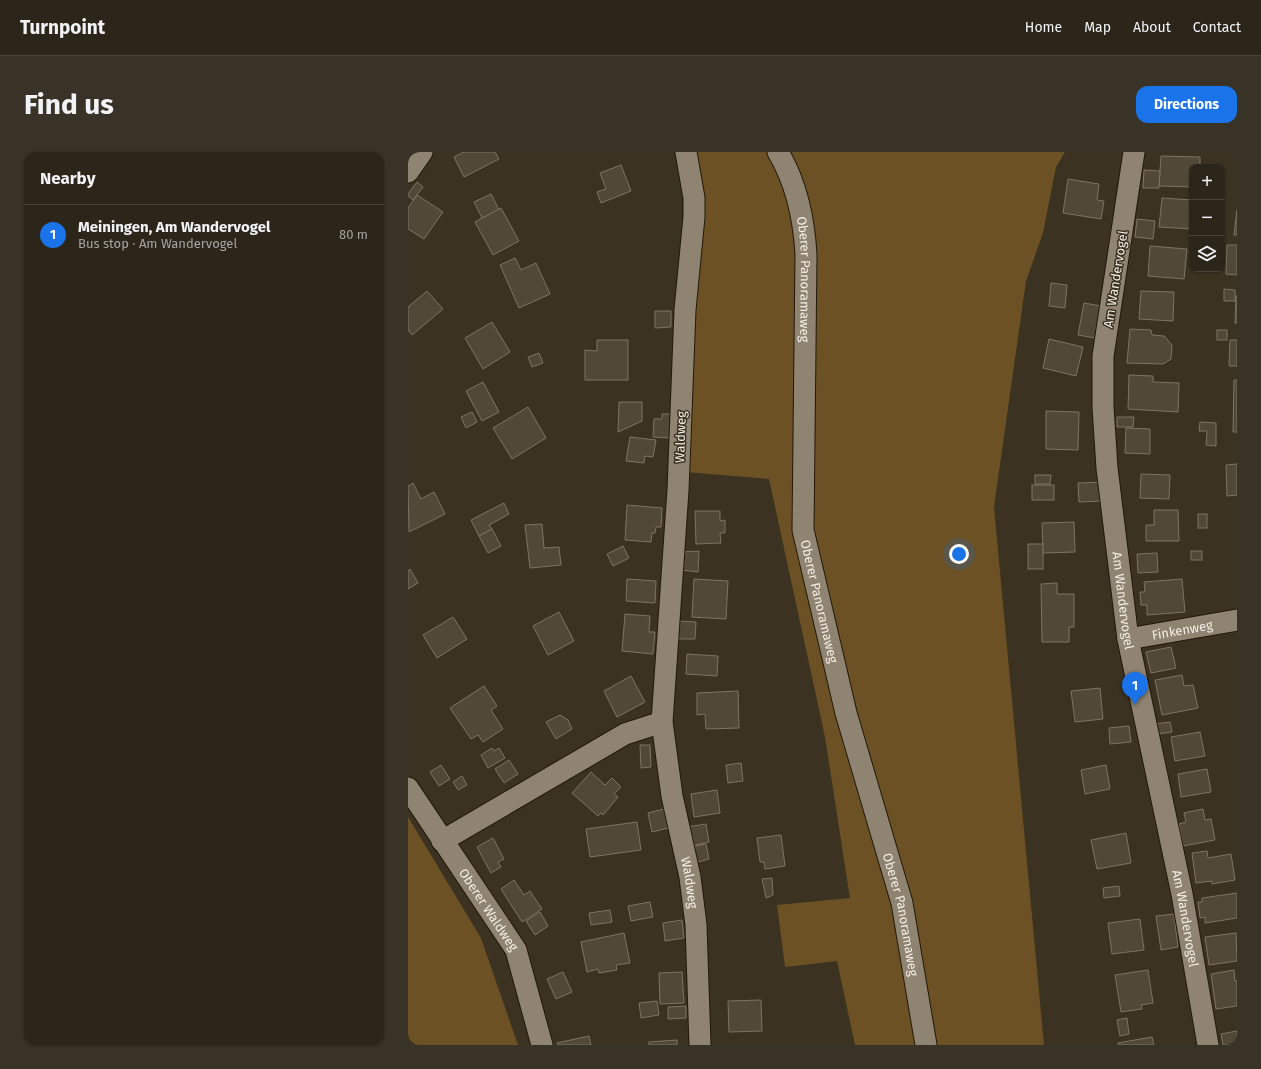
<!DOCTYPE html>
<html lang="en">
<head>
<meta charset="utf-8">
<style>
	body { margin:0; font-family:"Fira Sans",sans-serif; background:#383227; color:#f1f3f6 }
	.controls { position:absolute; right:12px; top:12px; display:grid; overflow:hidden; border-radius:8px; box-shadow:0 1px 3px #0004 }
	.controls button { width:36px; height:36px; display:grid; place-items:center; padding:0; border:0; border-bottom:1px solid #484339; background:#2c261a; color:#f1f3f6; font:20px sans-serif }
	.you { position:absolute; left:551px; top:402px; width:14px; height:14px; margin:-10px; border:3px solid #fff; border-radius:50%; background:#1a73e8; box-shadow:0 0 0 6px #1a73e833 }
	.badge { display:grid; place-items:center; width:26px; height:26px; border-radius:50%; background:#1a73e8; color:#fff; font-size:13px; font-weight:700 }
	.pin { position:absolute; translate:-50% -33px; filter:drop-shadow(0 1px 2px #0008) }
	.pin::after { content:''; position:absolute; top:21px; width:14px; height:12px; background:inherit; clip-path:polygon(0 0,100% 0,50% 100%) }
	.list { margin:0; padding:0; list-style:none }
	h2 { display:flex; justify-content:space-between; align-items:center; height:52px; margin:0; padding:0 16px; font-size:17px }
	h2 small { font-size:13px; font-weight:400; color:#a6a5a2 }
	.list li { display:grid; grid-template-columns:26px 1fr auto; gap:12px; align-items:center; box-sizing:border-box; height:60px; padding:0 16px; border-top:1px solid #484339 }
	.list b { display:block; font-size:15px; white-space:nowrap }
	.list p { margin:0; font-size:13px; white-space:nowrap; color:#a6a5a2 }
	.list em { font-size:13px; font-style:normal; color:#a6a5a2 }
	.icon { flex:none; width:22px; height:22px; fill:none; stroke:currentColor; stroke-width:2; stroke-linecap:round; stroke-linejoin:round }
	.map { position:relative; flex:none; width:829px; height:893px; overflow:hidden; border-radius:12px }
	header { display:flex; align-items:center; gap:24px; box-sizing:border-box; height:56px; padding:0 20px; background:#2c261a; border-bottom:1px solid #484339 }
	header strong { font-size:19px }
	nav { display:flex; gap:22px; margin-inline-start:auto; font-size:14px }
	.intro { display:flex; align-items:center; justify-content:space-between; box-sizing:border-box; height:96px; padding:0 24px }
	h1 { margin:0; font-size:28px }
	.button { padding:10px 18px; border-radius:12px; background:#1a73e8; color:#fff; font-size:14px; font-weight:700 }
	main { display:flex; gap:24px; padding:0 24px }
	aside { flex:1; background:#2c261a; border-radius:12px; box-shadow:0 1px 3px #0004 }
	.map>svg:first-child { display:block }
	.green { fill:#6b5124 }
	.building { fill:#524838; stroke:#7f7463 }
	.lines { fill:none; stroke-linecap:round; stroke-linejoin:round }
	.street-casing { stroke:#22190b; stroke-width:23 }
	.street { stroke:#8f8472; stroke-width:21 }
	.labels { text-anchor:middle; stroke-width:3; stroke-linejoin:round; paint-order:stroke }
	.street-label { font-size:13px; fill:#f3ede3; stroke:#3b3222 }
</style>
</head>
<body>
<header>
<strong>Turnpoint</strong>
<nav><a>Home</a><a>Map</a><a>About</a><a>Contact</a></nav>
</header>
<div class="intro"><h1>Find us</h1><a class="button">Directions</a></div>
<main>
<aside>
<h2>Nearby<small></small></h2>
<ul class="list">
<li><span class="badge">1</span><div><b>Meiningen, Am Wandervogel</b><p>Bus stop · Am Wandervogel</p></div><em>80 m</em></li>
</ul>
</aside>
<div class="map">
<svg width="829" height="893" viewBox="0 0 829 893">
	<rect width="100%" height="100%" fill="#3b3222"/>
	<g class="green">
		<path d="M286 0H657L648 15 635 81 618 129 586 355 636 893H447L429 809 377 815 369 753 442 746 417 585 361 327 277 320Z"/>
		<path d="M0 665 73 786 110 893H0Z"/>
	</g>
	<g class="building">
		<path d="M56 0H87L91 7 56 25 46 5Z"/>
		<path d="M753 4 792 5V15H784V35L751 34Z"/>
		<path d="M213 13 223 39 193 51 189 40 198 37 192 21Z"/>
		<path d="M736 18 752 19 751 36H735Z"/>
		<path d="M660 27 691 32 689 48 696 49 693 67 655 61Z"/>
		<path d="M9 30 15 35 5 48 0 44V42Z"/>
		<path d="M83 42 91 58 74 66 66 50Z"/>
		<path d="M9 43 35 60 16 87 0 77V56Z"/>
		<path d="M754 46 784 48V77L751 75Z"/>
		<path d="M93 56 111 89 85 103 67 70Z"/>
		<path d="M829 58V83H826Z"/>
		<path d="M729 67 747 69 745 87 727 85Z"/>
		<path d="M819 93H829V123L818 122Z"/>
		<path d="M742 94 779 97 776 127 740 124Z"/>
		<path d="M107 106 113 118 128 111 142 142 111 156 92 113Z"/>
		<path d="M643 131 659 133 657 156 641 154Z"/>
		<path d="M816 137 827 138V149H816Z"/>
		<path d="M19 139 35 157 4 183 0 178V155Z"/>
		<path d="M733 139 766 140 765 169 731 167Z"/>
		<path d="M828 144H829V171H827Z"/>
		<path d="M676 151 693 154 687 186 670 183Z"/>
		<path d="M247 159H263V175L247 176Z"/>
		<path d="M84 170 102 200 75 217 57 186Z"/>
		<path d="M722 177 743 178 744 183 756 184 764 193 763 207 755 212 719 211Z"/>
		<rect x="809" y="178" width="10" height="10"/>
		<path d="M641 187 675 195 668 224 635 216Z"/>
		<path d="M189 188H220V228H177V198L189 199Z"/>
		<path d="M822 188H829V214H821Z"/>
		<path d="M131 201 135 211 124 215 120 205Z"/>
		<path d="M721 223 745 224V230L771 231 770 260 720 257Z"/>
		<path d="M826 228H829V280H825Z"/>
		<path d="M75 230 91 260 74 269 58 239Z"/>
		<path d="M211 250H234V269L210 280Z"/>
		<path d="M120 255 138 286 104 307 85 276Z"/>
		<path d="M638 259 671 260 670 298 638 297Z"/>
		<path d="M64 260 69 270 58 276 53 265Z"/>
		<path d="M254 262H265L264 286 245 285 246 267H254Z"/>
		<path d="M709 265H726L725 275H709Z"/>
		<path d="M792 270 808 271V294L798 293 799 279H791Z"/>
		<path d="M718 276 742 277V302L717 301Z"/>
		<path d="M222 285 248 288 245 305 237 304 236 311 218 309Z"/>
		<path d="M829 312V343L819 344 818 313Z"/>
		<path d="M733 322 762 323 761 347 732 346Z"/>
		<path d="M627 323H643L642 332H627Z"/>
		<path d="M696 330V349L671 350 670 331Z"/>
		<path d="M5 331 13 347 26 340 37 362 1 380 0 334Z"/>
		<rect x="624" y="333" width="22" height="15"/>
		<path d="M96 351 101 362 81 373 84 377 71 384 63 368Z"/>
		<path d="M219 353 254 356 253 375H248L247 381H244L243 390 217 388Z"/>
		<path d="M746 358H770L771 389H738V373H746Z"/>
		<path d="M287 359H312V369L317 368V381H312L313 391 288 392Z"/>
		<rect x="790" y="362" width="9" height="14"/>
		<path d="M666 370 667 400 635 401 634 371Z"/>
		<path d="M134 372 136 396 151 395 153 413 122 416 117 373Z"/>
		<path d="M84 377 93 394 80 401 71 384Z"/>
		<rect x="620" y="392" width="15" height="25"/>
		<path d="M215 394 221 406 205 414 199 402Z"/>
		<path d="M291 399 290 420 273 418 274 400Z"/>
		<rect x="783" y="399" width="11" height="9"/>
		<path d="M749 401 750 420 730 421 729 402Z"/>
		<path d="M2 417 10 431 0 437V419Z"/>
		<path d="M219 427 248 429 247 451 218 449Z"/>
		<path d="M286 427 320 429 318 467 284 465Z"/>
		<path d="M774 427 777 460 739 463V453H733L732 440H737L736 430Z"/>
		<path d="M649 431V442H666V475H661V490H634L633 432Z"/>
		<path d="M151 460 166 489 140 503 125 474Z"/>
		<path d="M217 462 242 464 241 480H247L245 502 214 499Z"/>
		<path d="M45 465 59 487 29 506 15 483Z"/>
		<path d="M270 469 288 470 287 487H269Z"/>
		<path d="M763 495 768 516 743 521 738 500Z"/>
		<path d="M279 502 310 504 309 524 278 522Z"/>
		<path d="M774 523 776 534 785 533 790 556 754 563 747 528Z"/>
		<path d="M223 524 237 550 209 565 196 539Z"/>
		<path d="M76 534 89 554 83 558 95 577 75 590 70 583 63 587 42 556Z"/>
		<path d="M692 536 695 567 667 570 663 539Z"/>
		<path d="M330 539 331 576 298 577 297 562 289 563V541Z"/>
		<path d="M152 563 160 568 164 577 148 587 138 570Z"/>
		<path d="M762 570 764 580 749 582 747 572Z"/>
		<path d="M721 574 723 590 702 592 701 576Z"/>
		<path d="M792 580 797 604 767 609 763 585Z"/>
		<path d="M232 593H242L243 615 233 616Z"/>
		<path d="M84 596 86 599 91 596 97 606 80 616 73 603Z"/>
		<path d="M101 608 110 622 96 631 87 617Z"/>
		<path d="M333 611 335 629 320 631 318 613Z"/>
		<path d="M33 613 42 627 31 634 22 620Z"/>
		<path d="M698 613 702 637 677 642 673 618Z"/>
		<path d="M799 617 803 640 773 645 770 622Z"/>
		<path d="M183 620 197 633 204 626 213 635 206 642 210 645 195 663 193 661 190 664 164 641Z"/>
		<path d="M54 624 59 633 50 638 45 630Z"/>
		<path d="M309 638 312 661 286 665 283 642Z"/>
		<path d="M256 657 260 676 244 680 240 661Z"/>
		<path d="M795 657 797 668 803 667 807 688 775 694 771 672 778 670 776 661Z"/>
		<path d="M229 670 233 698 182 705 178 677Z"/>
		<path d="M298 672 301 690 283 694 279 675Z"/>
		<path d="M718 681 723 711 689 717 683 688Z"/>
		<path d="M373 683 377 714 357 717 356 710H352L349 686Z"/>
		<path d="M85 686 96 707 90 710 93 715 83 721 69 695Z"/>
		<path d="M298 692 301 707 286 711 283 695Z"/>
		<path d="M799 699 800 706 823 702 827 728 804 732V729L788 731 784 701Z"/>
		<path d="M364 726 365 743 358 746 354 727Z"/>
		<path d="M106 728 116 743 122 739 134 757 114 770 93 737Z"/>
		<path d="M711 734 712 744 696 746 695 736Z"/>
		<path d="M829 741V766L797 771V765L792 766 790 750H794V746Z"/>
		<path d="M242 750 245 765 223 769 220 754Z"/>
		<path d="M202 758 204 770 183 773 181 761Z"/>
		<path d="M132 760 140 774 127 783 118 769Z"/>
		<path d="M766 762 770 795 753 798 748 764Z"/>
		<path d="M732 767 736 798 704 802 700 771Z"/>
		<path d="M274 768 276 786 257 789 255 771Z"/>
		<path d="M216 781 222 811 208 813 209 818 191 821 190 817 179 820 173 790Z"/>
		<path d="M828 781 829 809 801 813 797 785Z"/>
		<path d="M740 818 745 851 733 853 734 857 713 860 707 823Z"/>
		<path d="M826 818 827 829H829V854L808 857 803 822Z"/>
		<path d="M155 820 164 840 148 847 139 827Z"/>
		<path d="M274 820 276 851 252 852 251 821Z"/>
		<path d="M353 848 354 879 321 880 320 849Z"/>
		<path d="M249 849 251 863 233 866 231 851Z"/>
		<path d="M278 854V866L260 867V855Z"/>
		<path d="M719 866 721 882 712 884 709 868Z"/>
		<path d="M829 879V893H815L813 882Z"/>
		<path d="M181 884 183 893H150L149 891Z"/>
		<path d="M744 885 746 893H710V891Z"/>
		<path d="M269 888V893H241V890Z"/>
	</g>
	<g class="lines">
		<defs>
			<g id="street">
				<path id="s1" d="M278 0 286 46V65L277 158 270 338 254 570 264 644 282 725 288 773 292 893"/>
				<path id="s2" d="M370 0C389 32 396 66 398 103L395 378 438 561 494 751 518 893"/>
				<path id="s3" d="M726 0 695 204V255L699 316 720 487 774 742 800 893"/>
				<path d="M0 20 14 0"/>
				<path id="s4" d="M720 487 829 468"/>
				<path id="s5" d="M0 636 108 798 134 893"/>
				<path d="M34 689 217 582 254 570"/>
			</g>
		</defs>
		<use href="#street" class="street-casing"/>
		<use href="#street" class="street"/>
	</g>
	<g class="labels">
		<g class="street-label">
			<text transform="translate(707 127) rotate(-81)" y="5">Am Wandervogel</text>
			<text dy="5" stroke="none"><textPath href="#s2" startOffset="132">Oberer Panoramaweg</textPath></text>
			<text transform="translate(272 285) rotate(-88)" y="5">Waldweg</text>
			<text dy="5" stroke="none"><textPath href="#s3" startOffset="452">Am Wandervogel</textPath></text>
			<text dy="5" stroke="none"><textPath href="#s2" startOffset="456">Oberer Panoramaweg</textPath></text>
			<text dy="5" stroke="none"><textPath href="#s4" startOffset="55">Finkenweg</textPath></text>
			<text dy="5" stroke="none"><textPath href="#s1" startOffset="735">Waldweg</textPath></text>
			<text dy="5" stroke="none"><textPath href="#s5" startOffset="146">Oberer Waldweg</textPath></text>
			<text dy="5" stroke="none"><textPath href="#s2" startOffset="780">Oberer Panoramaweg</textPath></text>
			<text dy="5" stroke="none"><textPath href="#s3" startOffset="776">Am Wandervogel</textPath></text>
		</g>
	</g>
</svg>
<div class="controls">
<button>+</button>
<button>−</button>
<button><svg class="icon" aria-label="layers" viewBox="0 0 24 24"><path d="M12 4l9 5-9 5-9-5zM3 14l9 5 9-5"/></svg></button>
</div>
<div class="you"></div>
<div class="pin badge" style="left:727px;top:553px">1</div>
</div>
</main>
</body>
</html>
